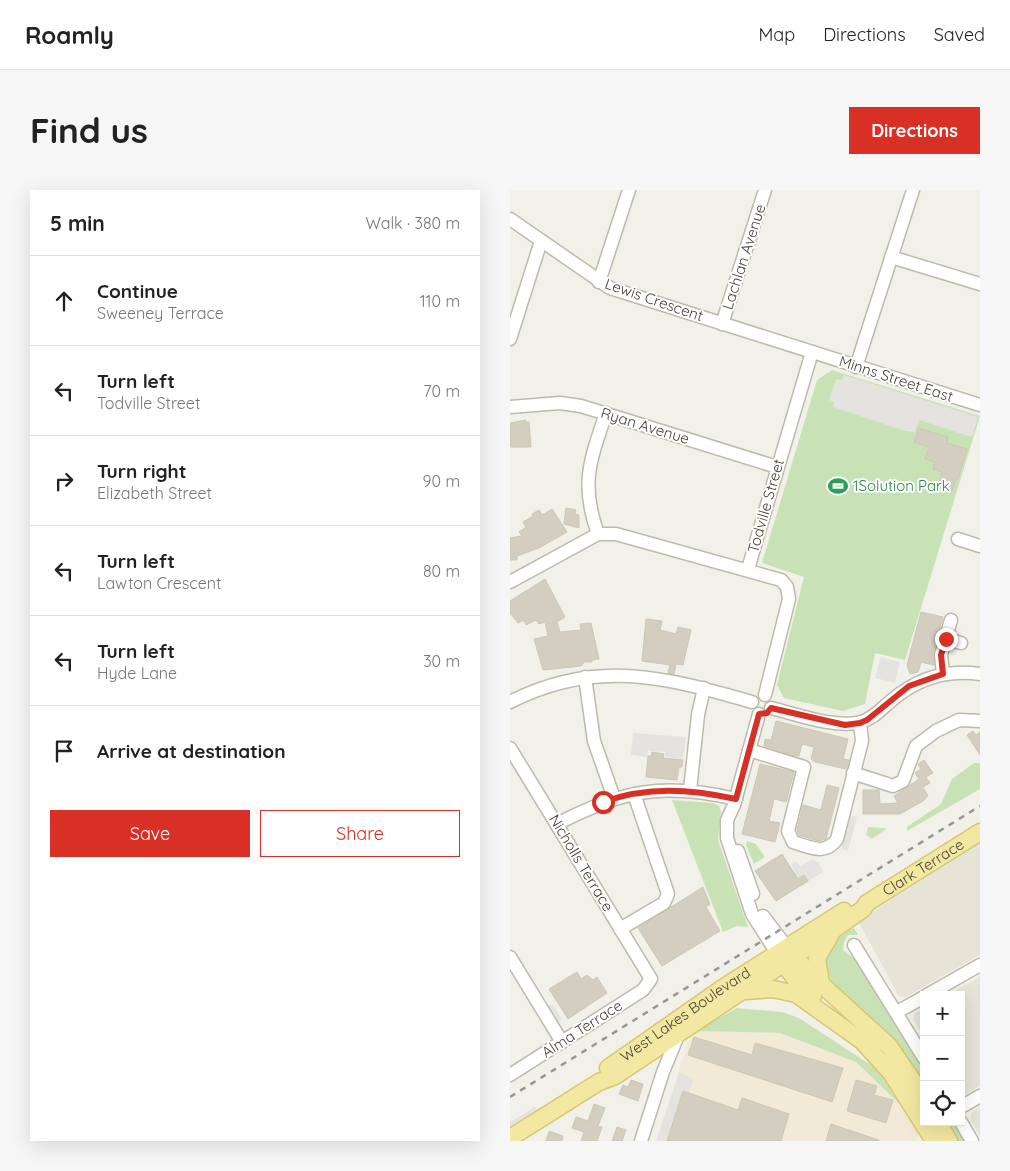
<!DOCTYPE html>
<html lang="en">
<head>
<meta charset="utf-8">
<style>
	body { margin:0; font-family:Quicksand,sans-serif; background:#f6f6f6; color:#222 }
	.controls { position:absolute; right:15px; bottom:15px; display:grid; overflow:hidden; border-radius:0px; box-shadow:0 5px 20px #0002 }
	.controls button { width:45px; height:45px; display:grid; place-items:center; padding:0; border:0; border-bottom:1px solid #e0e0e0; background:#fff; color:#222; font:25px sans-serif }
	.stop { position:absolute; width:15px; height:15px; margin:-11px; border:4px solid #d93025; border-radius:50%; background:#fff }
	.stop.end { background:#d93025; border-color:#fff; box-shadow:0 1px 5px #0008 }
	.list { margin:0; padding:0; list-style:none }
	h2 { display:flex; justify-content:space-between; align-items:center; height:65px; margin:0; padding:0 20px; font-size:21px }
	h2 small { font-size:16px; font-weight:400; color:#767676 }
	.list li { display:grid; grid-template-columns:32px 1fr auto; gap:15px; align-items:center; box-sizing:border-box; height:90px; padding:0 20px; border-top:1px solid #e0e0e0 }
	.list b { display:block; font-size:19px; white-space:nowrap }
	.list p { margin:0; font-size:16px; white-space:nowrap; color:#767676 }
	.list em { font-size:16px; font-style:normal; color:#767676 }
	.actions { display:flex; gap:10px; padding:15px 20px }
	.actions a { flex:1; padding:11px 0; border:1px solid #d93025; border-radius:0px; text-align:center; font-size:18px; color:#d93025 }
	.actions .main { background:#d93025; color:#fff }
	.icon { flex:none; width:28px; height:28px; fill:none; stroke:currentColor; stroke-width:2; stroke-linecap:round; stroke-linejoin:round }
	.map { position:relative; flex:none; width:470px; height:951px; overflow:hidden; border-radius:0px }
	header { display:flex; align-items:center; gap:30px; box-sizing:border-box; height:70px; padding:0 25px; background:#fff; border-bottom:1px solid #e0e0e0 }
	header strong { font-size:24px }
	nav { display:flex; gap:28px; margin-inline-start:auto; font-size:18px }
	.intro { display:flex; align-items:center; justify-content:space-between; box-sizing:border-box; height:120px; padding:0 30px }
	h1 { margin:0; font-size:35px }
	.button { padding:12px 22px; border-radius:0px; background:#d93025; color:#fff; font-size:18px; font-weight:700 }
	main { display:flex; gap:30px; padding:0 30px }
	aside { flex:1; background:#fff; border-radius:0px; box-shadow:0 5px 20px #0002 }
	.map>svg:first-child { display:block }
	.residential { fill:#e6e3d7 }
	.commercial { fill:#f2ead6 }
	.green { fill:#c8e2b6 }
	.parking { fill:#e4e3e0 }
	.building { fill:#d3cebf; stroke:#cdc7b3 }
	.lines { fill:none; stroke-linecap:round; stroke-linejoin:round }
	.minor-casing { stroke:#bdbaac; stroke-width:15 }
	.major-casing { stroke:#d7c772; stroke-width:19 }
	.minor { stroke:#fff; stroke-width:12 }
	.major { stroke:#f3e8a1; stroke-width:16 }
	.rail { stroke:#969696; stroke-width:2.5; stroke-dasharray:6 6; stroke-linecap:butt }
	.route { stroke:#d93025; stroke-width:6 }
	.labels { text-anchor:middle; stroke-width:4; stroke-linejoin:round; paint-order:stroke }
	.street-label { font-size:15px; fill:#454238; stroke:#fff }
	.leisure-label { font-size:15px; fill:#27864d; stroke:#fff; text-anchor:start }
</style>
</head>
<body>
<header>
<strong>Roamly</strong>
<nav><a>Map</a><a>Directions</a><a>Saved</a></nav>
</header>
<div class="intro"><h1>Find us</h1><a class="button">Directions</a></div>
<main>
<aside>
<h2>5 min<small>Walk · 380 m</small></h2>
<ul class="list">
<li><svg class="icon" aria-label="ahead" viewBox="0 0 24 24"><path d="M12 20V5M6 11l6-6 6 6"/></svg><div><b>Continue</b><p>Sweeney Terrace</p></div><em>110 m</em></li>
<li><svg class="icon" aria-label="left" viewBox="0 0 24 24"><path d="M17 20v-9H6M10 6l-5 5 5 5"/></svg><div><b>Turn left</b><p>Todville Street</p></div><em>70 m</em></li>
<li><svg class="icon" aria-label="right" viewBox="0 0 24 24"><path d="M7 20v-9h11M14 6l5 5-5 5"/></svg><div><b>Turn right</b><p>Elizabeth Street</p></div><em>90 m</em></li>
<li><svg class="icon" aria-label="left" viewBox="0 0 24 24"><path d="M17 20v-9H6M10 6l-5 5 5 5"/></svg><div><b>Turn left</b><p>Lawton Crescent</p></div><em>80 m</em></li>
<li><svg class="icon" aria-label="left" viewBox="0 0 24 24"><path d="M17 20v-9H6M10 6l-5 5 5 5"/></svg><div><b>Turn left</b><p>Hyde Lane</p></div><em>30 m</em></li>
<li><svg class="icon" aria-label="arrive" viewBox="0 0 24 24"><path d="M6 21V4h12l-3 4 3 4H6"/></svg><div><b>Arrive at destination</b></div></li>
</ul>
<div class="actions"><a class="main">Save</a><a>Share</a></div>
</aside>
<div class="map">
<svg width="470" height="951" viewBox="0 0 470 951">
	<rect width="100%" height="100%" fill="#f2f1e9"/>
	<g class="residential">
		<path d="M470 653V765L395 807 389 806 348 731Z"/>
		<path d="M470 787V896L452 906 451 805H438Z"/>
		<path d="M414 818V847L403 829 405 823Z"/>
		<path d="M470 918V946L460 928 462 922Z"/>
	</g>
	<path class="commercial" d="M185 841 270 843 346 872 399 923 408 944 405 951H146L178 853Z"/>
	<g class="green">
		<path d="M322 180 470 226 395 470 365 463 355 514 333 521 274 508 267 495 294 387 252 373 307 190Z"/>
		<path d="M464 573H470V599L397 641V637L431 614 442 589Z"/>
		<path d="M162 610 203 613 209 616 211 622 208 650 238 737 227 736 213 742Z"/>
		<path d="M358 637 375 638 376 639 362 649 356 645Z"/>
		<path d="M237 651 246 654 255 667 244 674 236 655Z"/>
		<path d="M344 738 348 745H338L334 752 333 760 349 772 414 876V894C404 880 394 864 383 850 369 832 311 794 314 771 316 757 332 744 344 738Z"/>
		<path d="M227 818 272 822 289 828 364 877 399 923 346 872 270 843 185 841Z"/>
		<path d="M442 934 446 935 455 951H445L438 939Z"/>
	</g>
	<g class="parking">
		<path d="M334 185 468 227 462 247 409 230 405 242 395 241 323 217 324 212 319 210 326 189 332 190Z"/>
		<path d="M371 467 390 472 385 493 365 488Z"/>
		<path d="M123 543 176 547 173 569 155 567V562L138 561 137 567 121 565Z"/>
		<path d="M340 626 347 627 338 661 331 659Z"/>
		<path d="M302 669 308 672 313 682 266 711 259 701 286 684 281 675 286 671 290 677Z"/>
		<path d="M43 814 52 830 46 834 36 818Z"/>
		<path d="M169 883 184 888 179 903 173 901 157 951H146Z"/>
		<path d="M25 917 28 923 0 940V932Z"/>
	</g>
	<g class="building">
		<path d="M16 230V232H19L21 257H0V233Z"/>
		<path d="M409 238 438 247 437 253 457 259 448 289 446 288 442 301 428 296 432 282 423 279 425 272 415 269 419 257 404 252Z"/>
		<path d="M56 318 66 320 65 324 69 325V338L54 334Z"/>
		<path d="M42 319 57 342 29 358 7 366V370H0V348L12 346 9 342 16 337 13 332 23 326 22 324 29 320 32 325Z"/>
		<path d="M35 389 55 427 47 432 50 442 71 440 70 434 81 433 89 469 82 470V472H74L71 476 33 480 24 449 38 446 35 432 29 434 26 430 16 435 14 430 8 433 0 423V411Z"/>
		<path d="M411 422 433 427 423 463 424 475 411 472 408 482 400 484 397 475Z"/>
		<path d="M136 429 152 431 150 440 166 444 168 437 181 440 173 475 166 474 164 484 158 483 160 475 132 471Z"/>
		<path d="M266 531 338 549 333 569 339 570 336 579 305 572 301 569 304 557 292 554 289 566H285L254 556 255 549 261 550Z"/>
		<path d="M463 541 466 545 470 542V565L457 545Z"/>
		<path d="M142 562 154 564 153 568 173 570 172 577H169L167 590 136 587 138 566H141Z"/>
		<path d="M414 570 423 583 416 587 420 593 413 597 418 606 413 611 390 624H353V600H369L370 614 388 613 384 606 409 589 405 583 411 579 408 574Z"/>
		<path d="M250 574 284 582 276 612 264 609 259 631 270 633 265 652 232 644Z"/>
		<path d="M317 595 329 598 316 649 308 651 289 645 287 640 293 615 311 620Z"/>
		<path d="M272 664 288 689 294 685 298 691 266 711 245 681Z"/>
		<path d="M193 697 200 714 196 717 210 741 152 776 128 738Z"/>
		<path d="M67 782 71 789 77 785 83 790 87 787 97 803 58 829 39 799Z"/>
		<path d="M184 847 242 865 245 853 333 878 322 912 178 865Z"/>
		<path d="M121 890 133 894 128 911 109 904 113 895 118 897Z"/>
		<path d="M346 890 367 896 364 905 383 910 376 933 337 921Z"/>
		<path d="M173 901 228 920 232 908 279 924 271 951H157Z"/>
		<path d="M84 914 95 918 88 936 92 937 87 951H71L74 942 62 938 66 927 78 931Z"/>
		<path d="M321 934 369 950V951H316Z"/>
		<path d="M107 937 116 940 112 951H102Z"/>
		<path d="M39 941 53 946 52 951H36Z"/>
	</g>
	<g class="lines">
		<defs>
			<g id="minor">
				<path d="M0 29 100 98 470 215"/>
				<path d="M381 67 470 94"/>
				<path d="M89 92 119 0"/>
				<path d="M212 134 255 0"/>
				<path d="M0 149 31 51"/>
				<path d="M346 177 403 0"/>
				<path d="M0 217 50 213 71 216 267 277"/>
				<path d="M88 344C70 294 80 271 96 223"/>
				<path d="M448 349 470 356"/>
				<path d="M238 379 302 162"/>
				<path d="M0 392 88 344H106L271 390 277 397 279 409 255 505"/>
				<path d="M436 449 451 453"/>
				<path d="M433 484 431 465 441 430"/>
				<path d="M75 487 84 551 104 608"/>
				<path d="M0 512C86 468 155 487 242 512"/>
				<path d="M261 518C286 524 326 539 351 532 363 529 372 518 382 510 408 488 436 479 470 484"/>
				<path d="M249 524 224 615 217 630V648L242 724 272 771"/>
				<path d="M0 558 141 789 133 800 0 885"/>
				<path d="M239 560 294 577 278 641 283 652C300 657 315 666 327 649L352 551 350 533"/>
				<path d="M343 583 383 596 393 591 406 556 426 541 449 530 470 531"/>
				<path d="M180 600 188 525 194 498"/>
				<path d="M47 634C112 600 154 592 226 609"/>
				<path d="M228 661 243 704"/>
				<path d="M253 726 282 764"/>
				<path d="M110 739 154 713 158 704 124 604"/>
				<path d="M344 755 414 868"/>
				<path d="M0 767 52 852"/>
				<path d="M417 805 470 775"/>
				<path d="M387 822 414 807"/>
				<path d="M451 917 470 906"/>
				<path d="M451 932 462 951"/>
				<path d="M131 951 153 882 169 843"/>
			</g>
			<g id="major">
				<path d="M284 767 311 794 379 856 414 907"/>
				<path d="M274 774 292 798 303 806"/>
				<path d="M311 794 307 768 320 746"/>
				<path d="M236 801 263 799 286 804 352 851 381 883 424 951"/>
				<path id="s1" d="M98 878 214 797 334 721"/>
				<path d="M428 932 439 951"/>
				<path id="s2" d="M0 948 89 892 105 886 322 741 353 719 357 713 470 642"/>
			</g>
		</defs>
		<use href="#minor" class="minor-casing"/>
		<use href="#major" class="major-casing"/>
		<use href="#minor" class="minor"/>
		<use href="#major" class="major"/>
		<path class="rail" d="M0 907 470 616"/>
	</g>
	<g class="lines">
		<path class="route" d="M93 612C138 596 180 599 226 609L249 524 257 523 261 518 335 535 350 533 357 530 399 496 433 484 431 465 436 449"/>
	</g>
	<defs>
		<symbol id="stadium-bare" viewBox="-9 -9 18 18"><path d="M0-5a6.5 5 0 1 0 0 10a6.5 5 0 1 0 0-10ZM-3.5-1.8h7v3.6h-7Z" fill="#2e9e5b" stroke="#fff" stroke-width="2.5" paint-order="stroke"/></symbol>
	</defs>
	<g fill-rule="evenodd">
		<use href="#stadium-bare" x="314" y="282" width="28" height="28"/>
	</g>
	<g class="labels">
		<g class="street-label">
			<text transform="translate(234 67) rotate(-72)" y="5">Lachlan Avenue</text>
			<text transform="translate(144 110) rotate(19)" y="5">Lewis Crescent</text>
			<text transform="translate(386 189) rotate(18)" y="5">Minns Street East</text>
			<text transform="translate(135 236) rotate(17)" y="5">Ryan Avenue</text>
			<text transform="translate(256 316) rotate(-74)" y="5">Todville Street</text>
			<text transform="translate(71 673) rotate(59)" y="5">Nicholls Terrace</text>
			<text dy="5" stroke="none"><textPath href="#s2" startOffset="495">Clark Terrace</textPath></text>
			<text dy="5" stroke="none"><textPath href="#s1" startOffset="94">West Lakes Boulevard</textPath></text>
			<text transform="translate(72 839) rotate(-33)" y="5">Alma Terrace</text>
		</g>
		<g class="leisure-label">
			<text x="343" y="301">1Solution Park</text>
		</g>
	</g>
</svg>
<div class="controls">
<button>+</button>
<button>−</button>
<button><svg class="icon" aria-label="locate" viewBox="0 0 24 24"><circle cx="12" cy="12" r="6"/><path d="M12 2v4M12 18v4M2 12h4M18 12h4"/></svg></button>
</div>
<div class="stop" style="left:93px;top:612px"></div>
<div class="stop end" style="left:436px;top:449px"></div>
</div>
</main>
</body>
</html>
